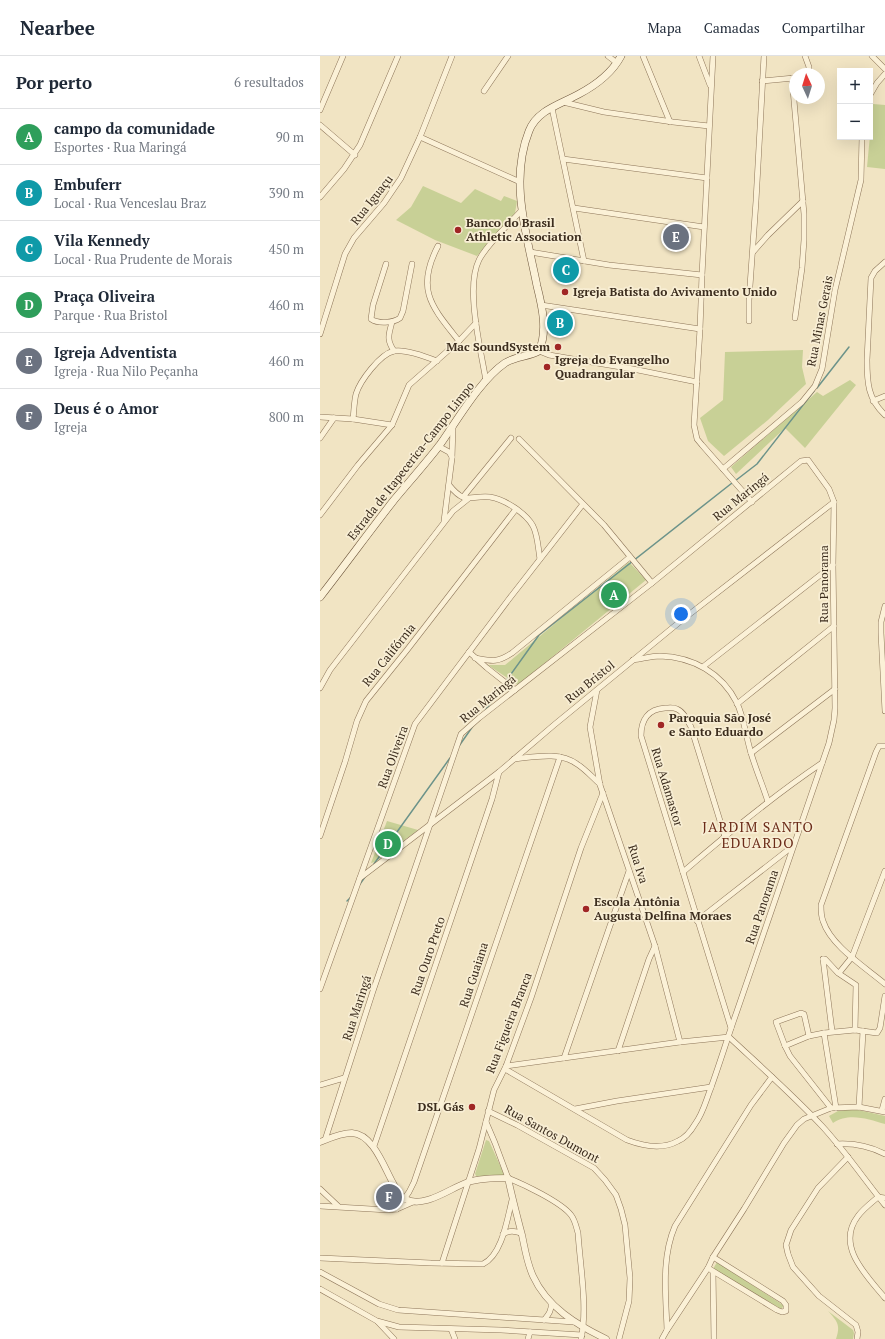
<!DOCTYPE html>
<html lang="pt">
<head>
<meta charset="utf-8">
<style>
	body { margin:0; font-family:"PT Serif",serif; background:#f2f2f3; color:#1f2937 }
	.controls { position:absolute; right:12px; top:12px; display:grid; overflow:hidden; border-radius:0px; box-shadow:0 4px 16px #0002 }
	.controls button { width:36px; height:36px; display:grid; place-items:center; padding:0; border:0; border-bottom:1px solid #e0e1e3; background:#fff; color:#1f2937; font:20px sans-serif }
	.compass { position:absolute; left:469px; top:12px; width:36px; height:36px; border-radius:50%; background:#fff; box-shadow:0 4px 16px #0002; rotate:356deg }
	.you { position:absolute; left:361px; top:558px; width:14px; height:14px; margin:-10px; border:3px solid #fff; border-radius:50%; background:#1a73e8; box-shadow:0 0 0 6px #1a73e833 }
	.badge { display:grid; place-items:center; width:26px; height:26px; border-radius:50%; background:#db2777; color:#fff; font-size:13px; font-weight:700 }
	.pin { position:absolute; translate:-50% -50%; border:2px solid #fff; box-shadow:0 1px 4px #0006 }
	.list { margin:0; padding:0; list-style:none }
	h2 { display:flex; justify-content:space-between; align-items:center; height:52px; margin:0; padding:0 16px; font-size:17px }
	h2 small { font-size:13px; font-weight:400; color:#747a83 }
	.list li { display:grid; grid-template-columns:26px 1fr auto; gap:12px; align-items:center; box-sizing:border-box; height:56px; padding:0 16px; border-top:1px solid #e0e1e3 }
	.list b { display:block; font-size:15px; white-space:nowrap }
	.list p { margin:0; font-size:13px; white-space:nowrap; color:#747a83 }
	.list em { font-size:13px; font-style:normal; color:#747a83 }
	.map { position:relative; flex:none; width:565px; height:1283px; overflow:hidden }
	header { display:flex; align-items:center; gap:24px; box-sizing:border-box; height:56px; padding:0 20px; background:#fff; border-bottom:1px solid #e0e1e3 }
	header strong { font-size:19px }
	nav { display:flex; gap:22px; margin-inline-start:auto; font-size:14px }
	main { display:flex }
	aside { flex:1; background:#fff }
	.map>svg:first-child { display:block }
	.green { fill:#c8d096 }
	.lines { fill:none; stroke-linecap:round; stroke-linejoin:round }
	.stream { stroke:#6c938a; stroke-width:1.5 }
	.minor-casing { stroke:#8d7559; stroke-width:6 }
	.tertiary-casing { stroke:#8d7559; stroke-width:7 }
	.secondary-casing { stroke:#6e563c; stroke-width:8 }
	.minor { stroke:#fbf1d7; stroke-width:5 }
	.tertiary { stroke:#fbf1d7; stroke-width:6 }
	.secondary { stroke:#fbf1d7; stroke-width:7 }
	.poi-dot { fill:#a02625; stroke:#f8eed4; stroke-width:1.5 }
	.labels { text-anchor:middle; stroke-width:3.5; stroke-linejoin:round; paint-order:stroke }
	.street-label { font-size:12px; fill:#3c2d1e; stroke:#f8eed4 }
	.poi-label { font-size:12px; font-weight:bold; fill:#3c2d1e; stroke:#f8eed4; text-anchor:start }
	.quarter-label { font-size:14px; letter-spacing:1px; fill:#6b2c1a; stroke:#f8eed4 }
</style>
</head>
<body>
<header>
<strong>Nearbee</strong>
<nav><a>Mapa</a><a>Camadas</a><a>Compartilhar</a></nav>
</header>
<main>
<aside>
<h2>Por perto<small>6 resultados</small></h2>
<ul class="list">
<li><span class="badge" style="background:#2e9e5b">A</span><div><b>campo da comunidade</b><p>Esportes · Rua Maringá</p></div><em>90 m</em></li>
<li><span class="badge" style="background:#0f9aa8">B</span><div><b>Embuferr</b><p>Local · Rua Venceslau Braz</p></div><em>390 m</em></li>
<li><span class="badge" style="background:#0f9aa8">C</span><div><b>Vila Kennedy</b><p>Local · Rua Prudente de Morais</p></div><em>450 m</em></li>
<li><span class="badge" style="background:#2e9e5b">D</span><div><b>Praça Oliveira</b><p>Parque · Rua Bristol</p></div><em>460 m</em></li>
<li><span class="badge" style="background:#6b7280">E</span><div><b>Igreja Adventista</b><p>Igreja · Rua Nilo Peçanha</p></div><em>460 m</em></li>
<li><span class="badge" style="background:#6b7280">F</span><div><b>Deus é o Amor</b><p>Igreja</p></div><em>800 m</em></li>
</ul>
</aside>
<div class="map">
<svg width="565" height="1283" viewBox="0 0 565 1283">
	<rect width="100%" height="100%" fill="#f1e4c3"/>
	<g class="green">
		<path d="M553 48 565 49V113L547 111Z"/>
		<path d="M103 130 141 147 155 133 181 145 184 140 197 145 195 157 157 200 115 184 76 164 91 151Z"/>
		<path d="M483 294 482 311 486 328 448 364 404 400 388 385 380 362 403 344 405 296Z"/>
		<path d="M530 324 536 329 485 392 465 372 416 418 411 411 497 336 503 340Z"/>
		<path d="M309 506 326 524 198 629 168 609H185L190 605Z"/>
		<path d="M67 765 98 774 55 806 51 807Z"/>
		<path d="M534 1053 565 1060V1068C548 1063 529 1056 513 1067L509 1060 518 1055Z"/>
		<path d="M166 1084 169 1085 184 1118 182 1120 157 1121 155 1118Z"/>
		<path d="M397 1206 463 1249V1251L461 1253 393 1213Z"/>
		<path d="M508 1255 533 1274 534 1277 533 1283H516C521 1269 517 1265 508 1255Z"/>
	</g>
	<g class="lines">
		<g class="stream">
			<path d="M497 332 529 291"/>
			<path d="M415 425 437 408 494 335"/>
			<path d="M186 625 219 579 412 427"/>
			<path d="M164 656 184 628"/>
			<path d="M139 690 153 670"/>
			<path d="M54 808 130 702"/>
			<path d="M40 828 45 821"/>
			<path d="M27 845 31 841"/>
		</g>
		<defs>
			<g id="minor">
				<path d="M288 0 297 7"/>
				<path d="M323 0 350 66"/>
				<path d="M379 0 390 29"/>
				<path d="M393 0 382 219 380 273 374 369 377 383 382 389 432 446"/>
				<path d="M485 0 489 11 488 18"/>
				<path d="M552 0 565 13"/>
				<path d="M472 22 484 158V184L482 212 475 262"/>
				<path d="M442 25 474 22"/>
				<path d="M164 35 188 0"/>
				<path d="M550 39 557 27 565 18"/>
				<path d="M243 46 284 56 353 66 389 70"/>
				<path d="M232 52 264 205"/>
				<path d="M0 54 23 0"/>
				<path d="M0 69 35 99"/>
				<path d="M100 81 200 126"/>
				<path d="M243 103 387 122"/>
				<path d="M0 141 24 113 40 89 78 0"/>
				<path d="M254 152 384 171"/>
				<path d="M118 190C95 234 112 251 139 285"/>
				<path d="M210 196 289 209 382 219"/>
				<path d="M433 196 448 179 483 145"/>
				<path d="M565 206 555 215 551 222 547 304C547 327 548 343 565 359"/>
				<path d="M66 208 53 249 51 263C58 268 73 267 80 262L83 255 92 208"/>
				<path d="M221 249 380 273"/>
				<path d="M429 265V244L436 145 444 0"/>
				<path d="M72 266C69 278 66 283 74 295"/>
				<path d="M0 278 25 198 34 182 64 147 81 122 100 81 132 0"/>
				<path d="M219 295 229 299 313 313 377 326"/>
				<path d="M166 325C161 294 145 232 159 204 167 188 189 168 201 155"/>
				<path d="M553 345 565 340"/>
				<path d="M0 361 33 363 72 369"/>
				<path d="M33 363C34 355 34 346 36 338 40 325 60 298 74 295 85 293 107 301 117 305"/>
				<path d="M0 382 14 362"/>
				<path d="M199 383 284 469 332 527"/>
				<path d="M118 390 129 396 132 401"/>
				<path d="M403 413 482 346 495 330 502 313 515 234 541 124 542 81"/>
				<path d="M129 429C146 450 149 439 170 441 184 443 206 457 213 470 218 480 218 492 220 503"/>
				<path d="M143 441 191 382"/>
				<path d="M0 459 38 409 72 369 89 329 139 285 156 267"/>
				<path d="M124 465 132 402 133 370"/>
				<path d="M565 550 561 566V577L565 655"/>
				<path d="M149 596 167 612 195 634"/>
				<path d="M155 602C172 605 177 607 192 597L310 501"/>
				<path d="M313 604C322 603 331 600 340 600 373 601 402 617 417 647 424 662 426 681 431 697 436 714 443 730 448 746"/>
				<path d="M384 610 513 509"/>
				<path d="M0 632 10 614 133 455 148 443"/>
				<path d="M277 634 270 671 280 729 335 890 360 986"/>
				<path d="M417 648 514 570"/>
				<path d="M565 690H559L556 696 501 849C501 854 501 860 503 865 511 890 545 911 565 928"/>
				<path d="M431 697 515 633"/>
				<path d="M194 703C214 701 239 695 257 708 265 713 273 722 280 728"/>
				<path d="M0 780 25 706 37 665 46 645 87 594 196 453"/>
				<path d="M405 781 371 671C368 665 364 656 357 653 353 651 349 652 345 652 328 653 321 664 321 680L411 972"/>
				<path d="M363 816C407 778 453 740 502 707"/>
				<path d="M40 822 179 716 234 669 362 564 514 446"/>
				<path d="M377 865 473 790"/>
				<path d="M503 903H505L518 917 536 929 535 974"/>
				<path d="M503 903 512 975"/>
				<path d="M519 917 532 901 565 815"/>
				<path d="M0 933 95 668 189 543 263 448"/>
				<path d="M504 977 516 1052"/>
				<path d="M489 980 484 958 481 957 456 966 465 990 470 1000 511 1052"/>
				<path d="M465 990 489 980 504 977 535 974 557 977 560 972 565 940"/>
				<path d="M298 995 329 903 335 890"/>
				<path d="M244 1002 309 815"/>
				<path d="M186 1010 360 986 409 981C440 1010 473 1039 502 1070 525 1095 544 1123 565 1149"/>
				<path d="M0 1029 24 1022"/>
				<path d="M539 1051 543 975"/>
				<path d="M255 1053 297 1045 391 1031"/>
				<path d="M562 1054 565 1043"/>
				<path d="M168 1055 197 1069 274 1112 285 1124 296 1139 301 1153 305 1169 310 1222 309 1245 299 1283"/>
				<path d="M166 1066 175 1087 188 1122C203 1128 241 1146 251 1159 255 1164 256 1170 258 1177 260 1209 268 1252 261 1283"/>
				<path d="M5 1084 53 935 141 678 159 662 332 527 481 405 488 404 509 433 514 446 513 509 515 652 514 664 509 687 417 955C407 983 399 1010 389 1037 385 1048 382 1059 375 1068 371 1075 365 1082 358 1085 342 1094 323 1090 307 1084L185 1013"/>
				<path d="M517 1088C535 1087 549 1090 565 1098"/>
				<path d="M54 1090 172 743 179 716"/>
				<path d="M528 1101 498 1132 471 1174 466 1189 468 1198 473 1211 499 1240 536 1269 538 1276 537 1283"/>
				<path d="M0 1133 18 1150"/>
				<path d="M565 1142 558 1141C551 1147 543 1153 538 1160 515 1190 547 1220 565 1242"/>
				<path d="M0 1150 68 1154 77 1153 93 1146"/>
				<path d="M77 1153 89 1136 94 1126 240 701"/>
				<path d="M183 1178C190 1174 194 1175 201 1177"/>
				<path d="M0 1202 111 1207 163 1208C182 1199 187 1164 192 1144"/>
				<path d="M122 1207 159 1093 174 1034 186 1010 211 942 261 792 283 737"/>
				<path d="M388 1212 457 1254 462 1256 466 1255V1249L463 1245 393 1201"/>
				<path d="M0 1216 59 1248 78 1254 254 1266"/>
				<path d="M393 1216 394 1283"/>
				<path d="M0 1233 57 1265 79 1271 181 1274 262 1279"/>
				<path d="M224 1264C229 1258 232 1254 231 1246"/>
				<path d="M58 1266 74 1283"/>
				<path d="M131 1273 135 1283"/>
				<path d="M347 1274C346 1240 341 1202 355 1170L431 1049 452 1021"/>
				<path d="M208 1283 210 1276"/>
				<path d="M342 1283 347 1274 388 1212 393 1201 424 1153 464 1087 477 1069 484 1063 511 1052 539 1051 565 1056"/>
			</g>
			<path id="tertiary" d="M0 1086C10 1082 21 1077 32 1077 53 1078 64 1111 73 1127 76 1133 79 1141 85 1143 105 1153 130 1132 148 1126 161 1122 175 1122 188 1122 192 1141 197 1160 202 1179 205 1193 207 1207 213 1220 227 1251 257 1269 286 1283"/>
			<path id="secondary" d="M0 541C25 509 49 476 74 444 89 426 105 408 119 390 137 365 160 324 185 307 196 300 208 301 219 295 228 275 222 250 217 230 207 179 189 125 209 75 217 54 241 48 259 38 276 29 292 17 301 0"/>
		</defs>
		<use href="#minor" class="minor-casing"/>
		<use href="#tertiary" class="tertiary-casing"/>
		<use href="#secondary" class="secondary-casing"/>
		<use href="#minor" class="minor"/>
		<use href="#tertiary" class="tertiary"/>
		<use href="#secondary" class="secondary"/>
	</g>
	<g class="poi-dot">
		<circle cx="138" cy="174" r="4"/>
		<circle cx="245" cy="236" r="4"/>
		<circle cx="238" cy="291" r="4"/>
		<circle cx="227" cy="311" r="4"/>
		<circle cx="341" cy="669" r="4"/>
		<circle cx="266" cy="853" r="4"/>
		<circle cx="152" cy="1051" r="4"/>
	</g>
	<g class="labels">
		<g class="street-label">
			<text transform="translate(52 144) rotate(-52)" y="4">Rua Iguaçu</text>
			<text transform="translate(500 265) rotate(-79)" y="4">Rua Minas Gerais</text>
			<text transform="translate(91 405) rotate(-52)" y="4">Estrada de Itapecerica-Campo Limpo</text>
			<text transform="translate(421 441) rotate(-39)" y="4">Rua Maringá</text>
			<text transform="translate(504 528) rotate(-90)" y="4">Rua Panorama</text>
			<text transform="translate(69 599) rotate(-51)" y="4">Rua Califórnia</text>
			<text transform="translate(270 626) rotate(-39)" y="4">Rua Bristol</text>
			<text transform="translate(168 643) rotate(-39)" y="4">Rua Maringá</text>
			<text transform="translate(73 701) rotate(-70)" y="4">Rua Oliveira</text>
			<text transform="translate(347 731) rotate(73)" y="4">Rua Adamastor</text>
			<text transform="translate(318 808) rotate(72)" y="4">Rua Iva</text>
			<text transform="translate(442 851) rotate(-71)" y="4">Rua Panorama</text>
			<text transform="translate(108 900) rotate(-71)" y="4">Rua Ouro Preto</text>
			<text transform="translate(154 919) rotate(-72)" y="4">Rua Guaiana</text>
			<text transform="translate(37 952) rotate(-72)" y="4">Rua Maringá</text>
			<text transform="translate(189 967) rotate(-69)" y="4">Rua Figueira Branca</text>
			<text transform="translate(232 1078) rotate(29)" y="4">Rua Santos Dumont</text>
		</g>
		<g class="poi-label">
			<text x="146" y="171">Banco do Brasil<tspan x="146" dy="14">Athletic Association</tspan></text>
			<text x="253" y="240">Igreja Batista do Avivamento Unido</text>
			<text x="230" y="295" text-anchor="end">Mac SoundSystem</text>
			<text x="235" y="308">Igreja do Evangelho<tspan x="235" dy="14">Quadrangular</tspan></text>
			<text x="349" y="666">Paroquia São José<tspan x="349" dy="14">e Santo Eduardo</tspan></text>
			<text x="274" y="850">Escola Antônia<tspan x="274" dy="14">Augusta Delfina Moraes</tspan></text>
			<text x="144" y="1055" text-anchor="end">DSL Gás</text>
		</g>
		<g class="quarter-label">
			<text x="438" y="776">JARDIM SANTO<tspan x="438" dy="16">EDUARDO</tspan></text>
		</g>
	</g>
</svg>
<div class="controls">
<button>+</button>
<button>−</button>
</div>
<svg class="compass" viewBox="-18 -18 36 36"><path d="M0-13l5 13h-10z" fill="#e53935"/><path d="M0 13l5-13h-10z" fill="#747a83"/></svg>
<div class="you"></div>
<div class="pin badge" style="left:294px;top:539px;background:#2e9e5b">A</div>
<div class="pin badge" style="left:240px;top:267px;background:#0f9aa8">B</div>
<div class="pin badge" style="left:246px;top:214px;background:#0f9aa8">C</div>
<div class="pin badge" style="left:68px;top:788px;background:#2e9e5b">D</div>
<div class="pin badge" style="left:356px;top:181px;background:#6b7280">E</div>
<div class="pin badge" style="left:69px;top:1141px;background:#6b7280">F</div>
</div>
</main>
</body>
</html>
